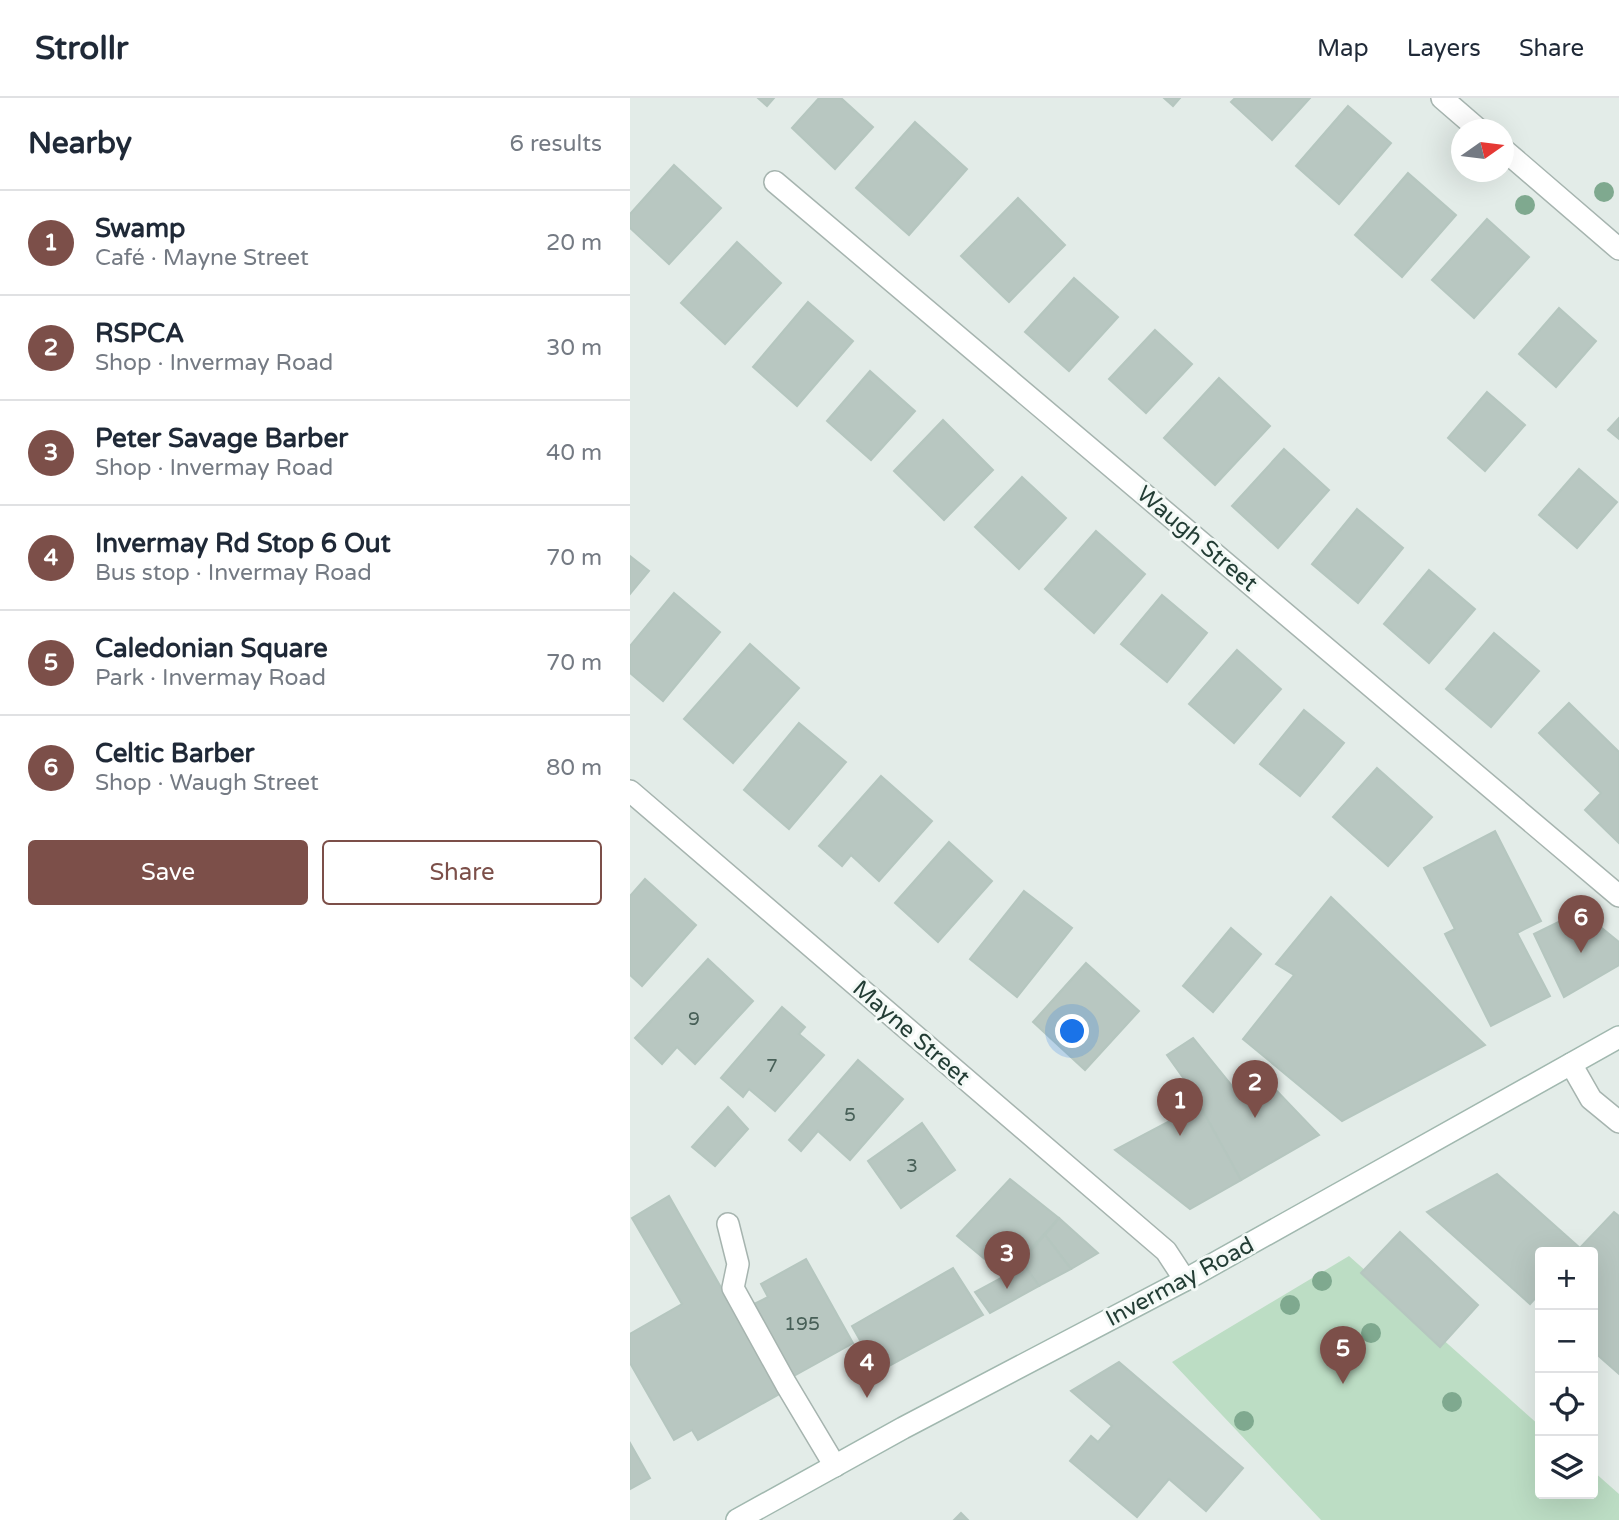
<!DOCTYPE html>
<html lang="en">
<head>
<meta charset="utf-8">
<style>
  body { margin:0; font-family:"Varela Round",sans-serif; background:#f2f2f3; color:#1f2937 }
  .controls { position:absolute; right:21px; bottom:21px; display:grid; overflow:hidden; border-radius:7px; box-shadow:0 7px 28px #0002 }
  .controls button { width:63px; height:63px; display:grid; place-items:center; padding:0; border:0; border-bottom:2px solid #e0e1e3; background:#fff; color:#1f2937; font:35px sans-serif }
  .compass { position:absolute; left:821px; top:21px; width:63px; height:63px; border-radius:50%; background:#fff; box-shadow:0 7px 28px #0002; rotate:76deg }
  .you { position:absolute; left:443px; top:934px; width:24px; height:24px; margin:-18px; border:5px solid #fff; border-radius:50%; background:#1a73e8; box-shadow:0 0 0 10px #1a73e833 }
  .badge { display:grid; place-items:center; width:46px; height:46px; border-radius:50%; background:#7c4f49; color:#fff; font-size:23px; font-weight:700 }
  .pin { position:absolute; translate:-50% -58px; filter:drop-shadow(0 2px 4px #0008) }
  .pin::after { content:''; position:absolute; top:37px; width:24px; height:21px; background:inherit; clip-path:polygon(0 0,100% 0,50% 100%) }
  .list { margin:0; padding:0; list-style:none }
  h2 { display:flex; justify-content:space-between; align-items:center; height:91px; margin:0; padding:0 28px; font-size:30px }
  h2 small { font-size:23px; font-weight:400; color:#747a83 }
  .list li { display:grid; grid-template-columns:46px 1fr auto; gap:21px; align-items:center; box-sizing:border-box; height:105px; padding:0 28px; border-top:2px solid #e0e1e3 }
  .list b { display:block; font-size:26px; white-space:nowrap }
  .list p { margin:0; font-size:23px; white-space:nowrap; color:#747a83 }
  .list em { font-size:23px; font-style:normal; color:#747a83 }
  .actions { display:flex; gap:14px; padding:21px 28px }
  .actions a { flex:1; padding:16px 0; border:2px solid #7c4f49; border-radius:7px; text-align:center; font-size:24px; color:#7c4f49 }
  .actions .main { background:#7c4f49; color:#fff }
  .icon { flex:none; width:38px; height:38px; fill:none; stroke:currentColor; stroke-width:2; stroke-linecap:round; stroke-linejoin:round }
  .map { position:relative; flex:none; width:989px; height:1422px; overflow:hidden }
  header { display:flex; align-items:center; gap:42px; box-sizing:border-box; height:98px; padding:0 35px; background:#fff; border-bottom:2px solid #e0e1e3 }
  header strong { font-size:33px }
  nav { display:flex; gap:38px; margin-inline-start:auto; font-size:24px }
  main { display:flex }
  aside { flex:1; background:#fff }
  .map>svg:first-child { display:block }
  .green { fill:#bcddc4 }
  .building { fill:#b8c7c1; stroke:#b5c6bf; stroke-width:2 }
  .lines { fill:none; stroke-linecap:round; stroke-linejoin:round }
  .lane-casing { stroke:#a6b4af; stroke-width:24 }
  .street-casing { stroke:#a6b4af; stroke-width:24 }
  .secondary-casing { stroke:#a1b8af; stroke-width:24 }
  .lane { stroke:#fff; stroke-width:21 }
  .street { stroke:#fff; stroke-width:21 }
  .secondary { stroke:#fff; stroke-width:21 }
  .tree { fill:#7fa98f }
  .labels { text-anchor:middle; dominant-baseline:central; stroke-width:6; stroke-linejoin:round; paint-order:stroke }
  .number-label { font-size:19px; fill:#486058 }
  .street-label { font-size:23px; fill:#233d35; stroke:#f3f9f6 }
</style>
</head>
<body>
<header>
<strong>Strollr</strong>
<nav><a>Map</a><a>Layers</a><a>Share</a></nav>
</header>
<main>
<aside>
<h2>Nearby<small>6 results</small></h2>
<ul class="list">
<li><span class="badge">1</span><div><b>Swamp</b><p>Café · Mayne Street</p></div><em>20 m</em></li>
<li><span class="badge">2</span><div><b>RSPCA</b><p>Shop · Invermay Road</p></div><em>30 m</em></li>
<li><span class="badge">3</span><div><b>Peter Savage Barber</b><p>Shop · Invermay Road</p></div><em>40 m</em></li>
<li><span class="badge">4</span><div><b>Invermay Rd Stop 6 Out</b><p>Bus stop · Invermay Road</p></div><em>70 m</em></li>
<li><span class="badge">5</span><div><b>Caledonian Square</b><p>Park · Invermay Road</p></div><em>70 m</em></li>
<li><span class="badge">6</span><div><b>Celtic Barber</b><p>Shop · Waugh Street</p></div><em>80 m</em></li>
</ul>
<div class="actions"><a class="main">Save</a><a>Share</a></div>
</aside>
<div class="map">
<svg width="989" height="1422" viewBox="0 0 989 1422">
  <rect width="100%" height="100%" fill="#e3ece8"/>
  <path class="green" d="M719,1158L910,1328V1396H963V1373L989,1396V1422H691L542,1264Z"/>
  <g class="building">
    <path d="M128,0H144L137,8Z"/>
    <path d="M189,0H211L243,29L205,71L162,30Z"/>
    <path d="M534,0H550L543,8Z"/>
    <path d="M605,0H680L642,42L601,4Z"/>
    <path d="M718,8L761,45L709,106L666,68Z"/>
    <path d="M285,24L337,71L279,137L226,90Z"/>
    <path d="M44,67L91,110L39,166L0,130V116Z"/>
    <path d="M778,75L826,117L772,179L725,137Z"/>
    <path d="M388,100L435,147L379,204L331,158Z"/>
    <path d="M857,121L899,159L844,220L802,182Z"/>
    <path d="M107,144L151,185L95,246L51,205Z"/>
    <path d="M444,180L488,219L439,273L395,234Z"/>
    <path d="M178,204L223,243L167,308L123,269Z"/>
    <path d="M929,210L966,243L926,289L889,256Z"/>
    <path d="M525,232L562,266L516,315L479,281Z"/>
    <path d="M240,273L285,313L241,362L197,323Z"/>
    <path d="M589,280L640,328L585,387L534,340Z"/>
    <path d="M857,294L895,327L855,373L818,340Z"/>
    <path d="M989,320V341L978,332Z"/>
    <path d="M313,322L363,372L314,422L264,373Z"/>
    <path d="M654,351L699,392L648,450L602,408Z"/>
    <path d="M949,371L987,404L947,450L909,417Z"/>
    <path d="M392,379L436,420L389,471L345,429Z"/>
    <path d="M727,411L773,450L728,505L682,466Z"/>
    <path d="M466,433L515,476L464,535L415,491Z"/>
    <path d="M0,458L19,473L0,496Z"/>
    <path d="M799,472L845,511L799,565L754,526Z"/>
    <path d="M44,495L90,534L33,603L0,575V548Z"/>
    <path d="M532,497L577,535L537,584L491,546Z"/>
    <path d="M864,535L909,573L861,629L816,591Z"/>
    <path d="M120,546L169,590L103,665L54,621Z"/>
    <path d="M607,552L651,591L604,645L559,606Z"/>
    <path d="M939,605L989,654V745L955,712L971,695L909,635Z"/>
    <path d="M674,612L714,645L670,698L630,666Z"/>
    <path d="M169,625L216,664L159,731L114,692Z"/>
    <path d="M747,670L802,719L758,768L703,719Z"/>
    <path d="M251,678L302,723L249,783L221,757L212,768L189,748Z"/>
    <path d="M865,733L911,823L887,835L920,898L861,928L815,836L825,831L794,770Z"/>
    <path d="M319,744L362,783L308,844L265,805Z"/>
    <path d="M15,781L66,827L12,888L0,877V798Z"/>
    <path d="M394,793L442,830L387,899L340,861Z"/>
    <path d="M701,799L855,947L712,1023L613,941L664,877L646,866Z"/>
    <path d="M951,813L989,844V867L934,899L904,836Z"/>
    <path d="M601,830L631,856L583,914L553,888Z"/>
    <path d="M78,861L123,903L65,966L47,949L32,966L5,940Z"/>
    <path d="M456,865L509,913L455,972L403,924Z"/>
    <path d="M152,909L175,929L169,936L194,957L145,1013L119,991L113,999L91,980Z"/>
    <path d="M563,940L615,1004L644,990L689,1037L611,1082L559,988L537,957Z"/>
    <path d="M228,962L273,1001L220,1062L188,1033L171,1053L159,1042Z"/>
    <path d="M559,988L611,1082L560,1111L485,1052L540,1023L534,1003Z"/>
    <path d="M98,1009L118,1031L85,1068L62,1049Z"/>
    <path d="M292,1025L325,1072L271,1110L238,1063Z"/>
    <path d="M867,1076L950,1150L946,1154H910V1195L900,1206L797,1114Z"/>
    <path d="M380,1081L429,1120L375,1178L327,1138Z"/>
    <path d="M39,1098L151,1295L68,1342L62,1332L44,1342L0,1265V1236L52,1206L2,1120Z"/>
    <path d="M984,1114L989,1118V1276L963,1253V1154H946Z"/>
    <path d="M429,1120L468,1155L441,1171L415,1137Z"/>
    <path d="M770,1134L848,1207L810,1249L731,1175Z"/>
    <path d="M415,1137L441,1171L409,1188L391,1163Z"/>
    <path d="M176,1161L223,1245L162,1279L122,1207L138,1199L131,1186Z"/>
    <path d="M391,1163L409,1188L360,1215L345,1194L375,1178Z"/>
    <path d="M323,1170L353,1217L248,1274L222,1228Z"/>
    <path d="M489,1264L613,1370L576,1413L539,1381L507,1419L440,1363L461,1338L468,1344L482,1328L441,1293Z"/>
    <path d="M0,1345L20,1380L0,1391Z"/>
    <path d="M331,1415L338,1422H324Z"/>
  </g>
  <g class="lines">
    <g class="lane-casing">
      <path id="lane" d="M98,1126L108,1166L103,1190L156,1286L205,1368"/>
    </g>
    <g class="street-casing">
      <g id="street">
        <path d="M812,0L849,32"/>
        <path d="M874,52L989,151"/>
        <path d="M145,84L989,798"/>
        <path d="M0,693L536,1153L555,1182"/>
        <path d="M941,966L961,1001L989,1024"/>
      </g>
    </g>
    <g class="secondary-casing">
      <path id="secondary" d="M107,1422L273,1330L555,1182L989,939"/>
    </g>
    <use href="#lane" class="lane"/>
    <use href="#street" class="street"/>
    <use href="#secondary" class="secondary"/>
  </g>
  <g class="tree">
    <circle cx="974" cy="94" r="10"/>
    <circle cx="895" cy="107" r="10"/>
    <circle cx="692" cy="1183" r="10"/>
    <circle cx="660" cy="1207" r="10"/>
    <circle cx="741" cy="1235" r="10"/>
    <circle cx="822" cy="1304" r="10"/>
    <circle cx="614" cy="1323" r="10"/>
  </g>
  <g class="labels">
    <g class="number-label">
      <text x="64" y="921">9</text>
      <text x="142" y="968">7</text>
      <text x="220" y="1017">5</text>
      <text x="282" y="1068">3</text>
      <text x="172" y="1226">195</text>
    </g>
    <g class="street-label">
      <text transform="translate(567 441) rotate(40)">Waugh Street</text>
      <text transform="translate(281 935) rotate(41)">Mayne Street</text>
      <text transform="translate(550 1184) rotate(-28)">Invermay Road</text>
    </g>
  </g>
</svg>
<div class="controls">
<button>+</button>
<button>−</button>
<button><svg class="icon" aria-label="locate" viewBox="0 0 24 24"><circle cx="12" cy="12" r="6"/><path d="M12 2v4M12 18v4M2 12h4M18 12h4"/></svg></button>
<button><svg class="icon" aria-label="layers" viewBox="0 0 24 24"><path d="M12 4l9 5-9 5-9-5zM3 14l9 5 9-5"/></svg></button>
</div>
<svg class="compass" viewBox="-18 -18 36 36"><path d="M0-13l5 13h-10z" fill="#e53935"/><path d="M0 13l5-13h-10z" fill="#747a83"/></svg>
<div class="you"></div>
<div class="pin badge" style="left:550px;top:1038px">1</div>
<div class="pin badge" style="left:625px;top:1020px">2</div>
<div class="pin badge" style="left:377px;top:1191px">3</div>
<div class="pin badge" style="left:237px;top:1300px">4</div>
<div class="pin badge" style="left:713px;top:1286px">5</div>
<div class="pin badge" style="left:951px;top:855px">6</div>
</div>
</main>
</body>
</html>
